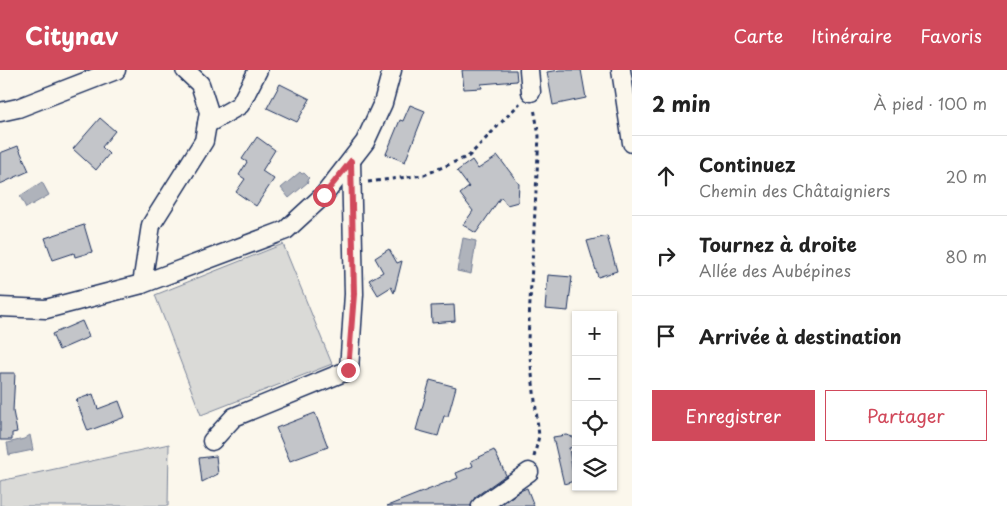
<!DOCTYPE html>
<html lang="fr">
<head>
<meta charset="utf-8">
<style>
  body { margin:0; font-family:"Playpen Sans",sans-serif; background:#f6f6f6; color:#222 }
  .controls { position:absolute; right:15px; bottom:15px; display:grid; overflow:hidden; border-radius:0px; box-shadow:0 1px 4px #0004 }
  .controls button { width:45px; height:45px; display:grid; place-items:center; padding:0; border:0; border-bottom:1px solid #e0e0e0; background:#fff; color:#222; font:25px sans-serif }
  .stop { position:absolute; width:15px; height:15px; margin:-11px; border:4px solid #d1495b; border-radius:50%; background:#fff }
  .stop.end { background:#d1495b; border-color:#fff; box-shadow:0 1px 5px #0008 }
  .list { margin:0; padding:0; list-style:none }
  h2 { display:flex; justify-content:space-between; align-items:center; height:65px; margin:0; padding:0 20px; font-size:21px }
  h2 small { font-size:16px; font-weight:400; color:#767676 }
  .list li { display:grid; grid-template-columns:32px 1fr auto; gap:15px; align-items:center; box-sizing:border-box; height:80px; padding:0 20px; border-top:1px solid #e0e0e0 }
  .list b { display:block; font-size:19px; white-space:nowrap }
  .list p { margin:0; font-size:16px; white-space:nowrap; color:#767676 }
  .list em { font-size:16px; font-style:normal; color:#767676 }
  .actions { display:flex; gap:10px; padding:15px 20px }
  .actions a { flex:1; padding:11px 0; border:1px solid #d1495b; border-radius:0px; text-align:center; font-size:18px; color:#d1495b }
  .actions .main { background:#d1495b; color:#fff }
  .icon { flex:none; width:28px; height:28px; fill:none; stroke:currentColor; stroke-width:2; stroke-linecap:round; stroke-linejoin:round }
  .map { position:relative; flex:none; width:632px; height:436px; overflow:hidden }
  header { display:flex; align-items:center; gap:30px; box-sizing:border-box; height:70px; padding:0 25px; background:#d1495b; color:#fff }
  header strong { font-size:24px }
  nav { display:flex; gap:28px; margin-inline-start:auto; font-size:18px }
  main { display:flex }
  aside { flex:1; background:#fff }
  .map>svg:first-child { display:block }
  .green { fill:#dadad7; stroke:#7a849a }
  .water { fill:#afb3bb; stroke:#747e96 }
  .building { fill:#c3c5c9; stroke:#1b2f5e }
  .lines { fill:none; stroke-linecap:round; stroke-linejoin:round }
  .street-casing { stroke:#1b2f5e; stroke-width:21 }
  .path { stroke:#1b2f5e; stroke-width:3; stroke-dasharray:4 4; stroke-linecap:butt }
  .street { stroke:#fbf7ec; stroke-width:18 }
  .route { stroke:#d1495b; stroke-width:6 }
</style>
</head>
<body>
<header>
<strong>Citynav</strong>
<nav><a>Carte</a><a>Itinéraire</a><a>Favoris</a></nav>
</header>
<main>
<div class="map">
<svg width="632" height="436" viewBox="0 0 632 436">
  <rect width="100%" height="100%" fill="#fbf7ec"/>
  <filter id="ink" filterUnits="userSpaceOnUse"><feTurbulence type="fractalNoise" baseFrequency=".02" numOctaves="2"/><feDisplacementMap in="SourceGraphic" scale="10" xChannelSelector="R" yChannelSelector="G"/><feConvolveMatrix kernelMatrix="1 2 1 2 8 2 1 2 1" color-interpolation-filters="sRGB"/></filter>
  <g filter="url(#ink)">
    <g class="green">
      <path d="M283,174L332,294L201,345L155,225Z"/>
      <path d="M169,374L168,436H0V411Z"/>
    </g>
    <g class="water">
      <path d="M300,102L302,104L304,103L309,108L307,110L308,112L289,128L281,118Z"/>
      <path d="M42,112L49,125L26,138L20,126Z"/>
      <path d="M463,168L476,171L471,204L457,201Z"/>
      <path d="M30,365L33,380L9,385L7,373L24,369Z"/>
    </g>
    <g class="building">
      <path d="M462,0H516L517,11L481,14L482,18L464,19Z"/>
      <path d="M560,0H581L586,28L553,35L547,2Z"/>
      <path d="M280,14L310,29L297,52L267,38Z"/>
      <path d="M410,35L425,41L405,92L386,84L400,50L403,51Z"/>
      <path d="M100,48L115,61L102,77L109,84L96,100L73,79Z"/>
      <path d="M257,67L275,80L262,101L274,109L256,136L236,122L245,109L239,105L247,92L242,89Z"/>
      <path d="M18,76L29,101L0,114V83Z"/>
      <path d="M498,86L519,114L518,132L507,135L501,127L476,163L463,155L473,141L460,124L469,117L457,101L472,90L478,99Z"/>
      <path d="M84,155L92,182L75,187L74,183L53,190L45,168Z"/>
      <path d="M607,166L617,201L598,207L587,171Z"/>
      <path d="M389,179L397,193L402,191L394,223L391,217L378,225L369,210L383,202L375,188Z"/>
      <path d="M548,205L572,207L568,241L545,239Z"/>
      <path d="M454,235L455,251L432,253L431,236Z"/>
      <path d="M82,251L89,267L59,280L52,264Z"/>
      <path d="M0,303H15L13,341L17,362L12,363V370H0Z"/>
      <path d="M430,310L456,317L448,346H444L438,366L416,360Z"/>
      <path d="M93,324L98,339L119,331L125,347L88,361L76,330Z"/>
      <path d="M315,343L328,377L290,391L276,358Z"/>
      <path d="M566,365L576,368V377L569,378L574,411L564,414L553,367Z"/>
      <path d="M494,380L506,405L475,427L471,436H387L458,408L456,403L473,396L471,391Z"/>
      <path d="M216,386L218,404L202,412L199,388Z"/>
      <path d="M527,418L534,436H499L520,421Z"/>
    </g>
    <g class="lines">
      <g class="street-casing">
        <g id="street">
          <path d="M529,0L531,22"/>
          <path d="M621,0L632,73"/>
          <path d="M0,42L18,38L116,0"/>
          <path d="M207,54L240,35L258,0"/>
          <path d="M142,214L151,155L204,71L209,42L200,14L185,0"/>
          <path d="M0,237L46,239L142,214L286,160L324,125L365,72L383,33L392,0"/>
          <path d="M212,371L234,347L349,300L354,224L351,91"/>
          <path d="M481,436L529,402"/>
        </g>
      </g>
      <g class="path">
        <path d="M368,112L424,105L469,86L520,33"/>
        <path d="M534,387L539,366L528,269L539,66L534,38"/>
      </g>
      <use href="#street" class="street"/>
    </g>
  </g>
  <g class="lines" filter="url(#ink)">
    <path class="route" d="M324,125L351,91L354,224L348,300"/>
  </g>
</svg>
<div class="controls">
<button>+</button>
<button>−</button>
<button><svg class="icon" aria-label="locate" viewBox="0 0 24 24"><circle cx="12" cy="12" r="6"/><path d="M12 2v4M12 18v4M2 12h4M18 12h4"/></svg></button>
<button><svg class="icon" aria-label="layers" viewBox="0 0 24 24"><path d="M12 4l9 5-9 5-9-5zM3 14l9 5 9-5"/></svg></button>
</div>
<div class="stop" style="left:324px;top:125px"></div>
<div class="stop end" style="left:348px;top:300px"></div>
</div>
<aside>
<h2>2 min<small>À pied · 100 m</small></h2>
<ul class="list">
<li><svg class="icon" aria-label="ahead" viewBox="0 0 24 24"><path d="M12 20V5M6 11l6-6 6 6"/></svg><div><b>Continuez</b><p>Chemin des Châtaigniers</p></div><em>20 m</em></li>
<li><svg class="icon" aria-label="right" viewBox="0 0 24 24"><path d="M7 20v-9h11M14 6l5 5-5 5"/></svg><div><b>Tournez à droite</b><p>Allée des Aubépines</p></div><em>80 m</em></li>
<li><svg class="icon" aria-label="arrive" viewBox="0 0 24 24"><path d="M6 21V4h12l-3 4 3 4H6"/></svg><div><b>Arrivée à destination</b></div></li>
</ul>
<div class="actions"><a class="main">Enregistrer</a><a>Partager</a></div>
</aside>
</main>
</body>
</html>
